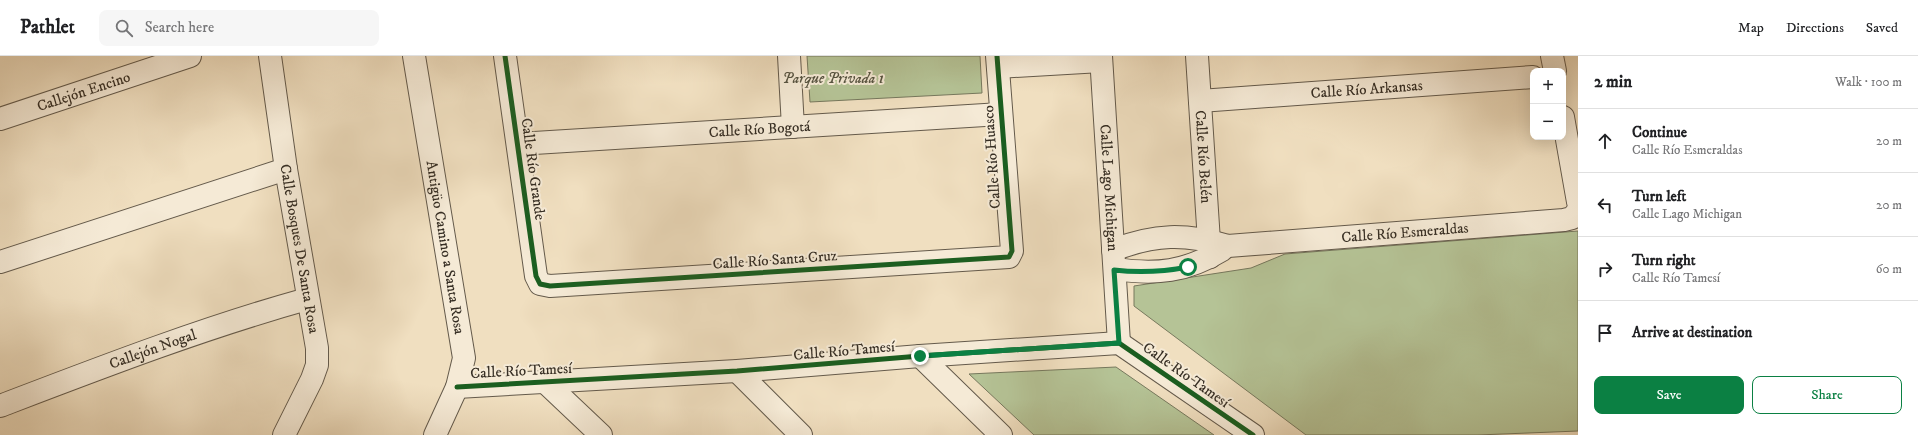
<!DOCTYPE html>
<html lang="en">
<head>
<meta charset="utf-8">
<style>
  body { margin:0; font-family:"IM FELL DW Pica",serif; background:#f6f6f6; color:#202124 }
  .controls { position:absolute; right:12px; top:12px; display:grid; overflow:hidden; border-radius:8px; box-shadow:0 4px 16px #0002 }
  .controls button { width:36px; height:36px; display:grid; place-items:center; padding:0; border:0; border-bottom:1px solid #e0e0e0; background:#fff; color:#202124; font:20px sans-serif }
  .stop { position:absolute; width:12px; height:12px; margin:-9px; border:3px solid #0b8043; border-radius:50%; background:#fff }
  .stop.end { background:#0b8043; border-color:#fff; box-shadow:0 1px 4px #0008 }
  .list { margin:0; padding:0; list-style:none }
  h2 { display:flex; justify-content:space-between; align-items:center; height:52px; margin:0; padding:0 16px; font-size:17px }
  h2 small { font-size:13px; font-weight:400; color:#757577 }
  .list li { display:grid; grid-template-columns:26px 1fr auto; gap:12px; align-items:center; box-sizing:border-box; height:64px; padding:0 16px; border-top:1px solid #e0e0e0 }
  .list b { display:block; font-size:15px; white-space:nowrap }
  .list p { margin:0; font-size:13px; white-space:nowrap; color:#757577 }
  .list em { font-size:13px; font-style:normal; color:#757577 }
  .actions { display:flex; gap:8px; padding:12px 16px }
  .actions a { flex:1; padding:9px 0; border:1px solid #0b8043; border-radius:8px; text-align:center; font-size:14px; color:#0b8043 }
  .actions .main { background:#0b8043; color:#fff }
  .icon { flex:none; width:22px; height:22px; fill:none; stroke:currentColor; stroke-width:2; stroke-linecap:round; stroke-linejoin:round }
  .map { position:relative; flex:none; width:1578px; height:379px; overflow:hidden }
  header { display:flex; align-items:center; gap:24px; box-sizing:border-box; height:56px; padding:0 20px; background:#fff; border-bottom:1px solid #e0e0e0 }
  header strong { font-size:19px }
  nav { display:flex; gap:22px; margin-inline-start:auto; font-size:14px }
  .search { width:280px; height:36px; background:#f6f6f6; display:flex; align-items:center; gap:10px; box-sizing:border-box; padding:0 14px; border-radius:8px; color:#757577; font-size:15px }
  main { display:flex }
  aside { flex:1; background:#fff }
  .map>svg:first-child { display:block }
  .green { fill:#b5c396; stroke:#76785d }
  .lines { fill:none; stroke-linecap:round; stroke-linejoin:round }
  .minor-casing { stroke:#645a4b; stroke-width:24 }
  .tertiary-casing { stroke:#645a4b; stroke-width:24 }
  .minor { stroke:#f5ead6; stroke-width:22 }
  .tertiary { stroke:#f5ead6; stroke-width:22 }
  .cycleway-casing { stroke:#f5ead6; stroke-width:8 }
  .cycleway { stroke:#1b5e20; stroke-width:5 }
  .route { stroke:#0b8043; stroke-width:5 }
  .labels { text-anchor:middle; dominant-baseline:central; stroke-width:4; stroke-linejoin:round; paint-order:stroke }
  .park-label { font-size:15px; font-style:italic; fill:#565340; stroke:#f5ead6 }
  .street-label { font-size:15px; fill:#362e24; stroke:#f5ead6 }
</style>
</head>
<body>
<header>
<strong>Pathlet</strong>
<div class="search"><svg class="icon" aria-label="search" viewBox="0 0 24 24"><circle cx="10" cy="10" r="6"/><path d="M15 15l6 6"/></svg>Search here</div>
<nav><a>Map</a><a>Directions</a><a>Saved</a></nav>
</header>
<main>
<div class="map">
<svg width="1578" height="379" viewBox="0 0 1578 379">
  <rect width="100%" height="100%" fill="#f0dfc0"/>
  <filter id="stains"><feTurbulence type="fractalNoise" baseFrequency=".005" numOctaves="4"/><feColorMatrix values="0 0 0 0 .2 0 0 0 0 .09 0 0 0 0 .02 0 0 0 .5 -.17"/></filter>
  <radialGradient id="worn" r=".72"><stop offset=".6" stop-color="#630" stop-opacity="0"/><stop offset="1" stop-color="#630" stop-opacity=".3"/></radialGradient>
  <g class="green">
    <path d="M807,0H980L982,37L810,46Z"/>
    <path d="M1578,175V375L1478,379H1306L1134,250V230L1251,212L1285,198Z"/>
    <path d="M1116,311L1214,379H1034L969,318Z"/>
  </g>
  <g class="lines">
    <g class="minor-casing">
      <g id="minor">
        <path id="s1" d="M270,0L286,113L317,292V309L312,323L284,379"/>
        <path d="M505,0L536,220L540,228L550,230L1009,201L1012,195L997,0"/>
        <path d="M789,0L793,71"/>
        <path id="s2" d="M1101,0L1119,287"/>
        <path id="s3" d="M1197,0L1210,201"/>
        <path d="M1552,0L1555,15"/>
        <path d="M998,11L1101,5"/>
        <path id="s4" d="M1200,45L1533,21"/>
        <path d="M1563,61L1578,146"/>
        <path id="s5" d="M0,63L190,0"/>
        <path id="s6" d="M518,88L1001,58"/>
        <path id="s7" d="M1113,194C1155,178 1185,177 1228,190L1564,164L1572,162L1578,155"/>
        <path d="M0,206L286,113"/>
        <path d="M1115,213C1156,219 1186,216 1222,194"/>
        <path d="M920,300L1001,379"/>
        <path d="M737,315L801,379"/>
        <path d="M545,326L601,379"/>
        <path d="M457,331L737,315L920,300L1119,287L1253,379"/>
        <path id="s8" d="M0,350C102,311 203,272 307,243"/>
      </g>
    </g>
    <g class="tertiary-casing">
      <g id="tertiary">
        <path id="s9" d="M414,0L464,302L457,331L435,379"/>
      </g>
    </g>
    <use href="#minor" class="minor"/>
    <use href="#tertiary" class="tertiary"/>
    <g class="cycleway-casing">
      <g id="cycleway">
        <path d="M505,0L536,220L540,228L550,230L1009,201L1012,195L997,0"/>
        <path d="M457,331L737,315L920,300L1119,287L1253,379"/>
      </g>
    </g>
    <use href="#cycleway" class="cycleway"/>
  </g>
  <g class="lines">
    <path class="route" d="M920,300L1119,287L1114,214C1140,217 1162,216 1188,211"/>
  </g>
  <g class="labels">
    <g class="park-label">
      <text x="833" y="22">Parque Privada 1</text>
    </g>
    <g class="street-label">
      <text stroke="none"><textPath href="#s4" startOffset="167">Calle Río Arkansas</textPath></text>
      <text stroke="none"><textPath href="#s5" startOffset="88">Callejón Encino</textPath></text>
      <text stroke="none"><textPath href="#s6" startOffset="242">Calle Río Bogotá</textPath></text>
      <text transform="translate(992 101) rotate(-94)">Calle Río Huasco</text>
      <text stroke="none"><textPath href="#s3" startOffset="101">Calle Río Belén</textPath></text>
      <text transform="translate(533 113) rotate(82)">Calle Río Grande</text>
      <text stroke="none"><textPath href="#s2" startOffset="132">Calle Lago Michigan</textPath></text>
      <text stroke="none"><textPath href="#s7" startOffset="295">Calle Río Esmeraldas</textPath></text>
      <text stroke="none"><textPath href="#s9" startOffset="194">Antigüo Camino a Santa Rosa</textPath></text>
      <text stroke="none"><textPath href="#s1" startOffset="195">Calle Bosques De Santa Rosa</textPath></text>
      <text transform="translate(775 204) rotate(-4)">Calle Río Santa Cruz</text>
      <text stroke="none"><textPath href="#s8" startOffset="163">Callejón Nogal</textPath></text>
      <text transform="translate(844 295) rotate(-5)">Calle Río Tamesí</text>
      <text transform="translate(521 315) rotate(-3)">Calle Río Tamesí</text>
      <text transform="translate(1186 319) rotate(35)">Calle Río Tamesí</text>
    </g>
  </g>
  <rect width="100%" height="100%" filter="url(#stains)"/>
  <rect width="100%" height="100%" fill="url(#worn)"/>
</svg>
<div class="controls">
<button>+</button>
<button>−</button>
</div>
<div class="stop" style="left:1188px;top:211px"></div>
<div class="stop end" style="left:920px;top:300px"></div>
</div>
<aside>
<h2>2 min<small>Walk · 100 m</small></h2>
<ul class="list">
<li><svg class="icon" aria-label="ahead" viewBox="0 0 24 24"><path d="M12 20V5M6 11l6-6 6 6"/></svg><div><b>Continue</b><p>Calle Río Esmeraldas</p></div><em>20 m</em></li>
<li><svg class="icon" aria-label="left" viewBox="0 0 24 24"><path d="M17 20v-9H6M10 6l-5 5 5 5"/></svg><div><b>Turn left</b><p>Calle Lago Michigan</p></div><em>20 m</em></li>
<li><svg class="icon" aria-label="right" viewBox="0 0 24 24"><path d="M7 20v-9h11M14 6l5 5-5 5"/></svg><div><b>Turn right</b><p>Calle Río Tamesí</p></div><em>60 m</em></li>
<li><svg class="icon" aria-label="arrive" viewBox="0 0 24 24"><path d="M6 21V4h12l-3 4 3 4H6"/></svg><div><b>Arrive at destination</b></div></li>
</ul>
<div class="actions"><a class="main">Save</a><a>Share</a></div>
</aside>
</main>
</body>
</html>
